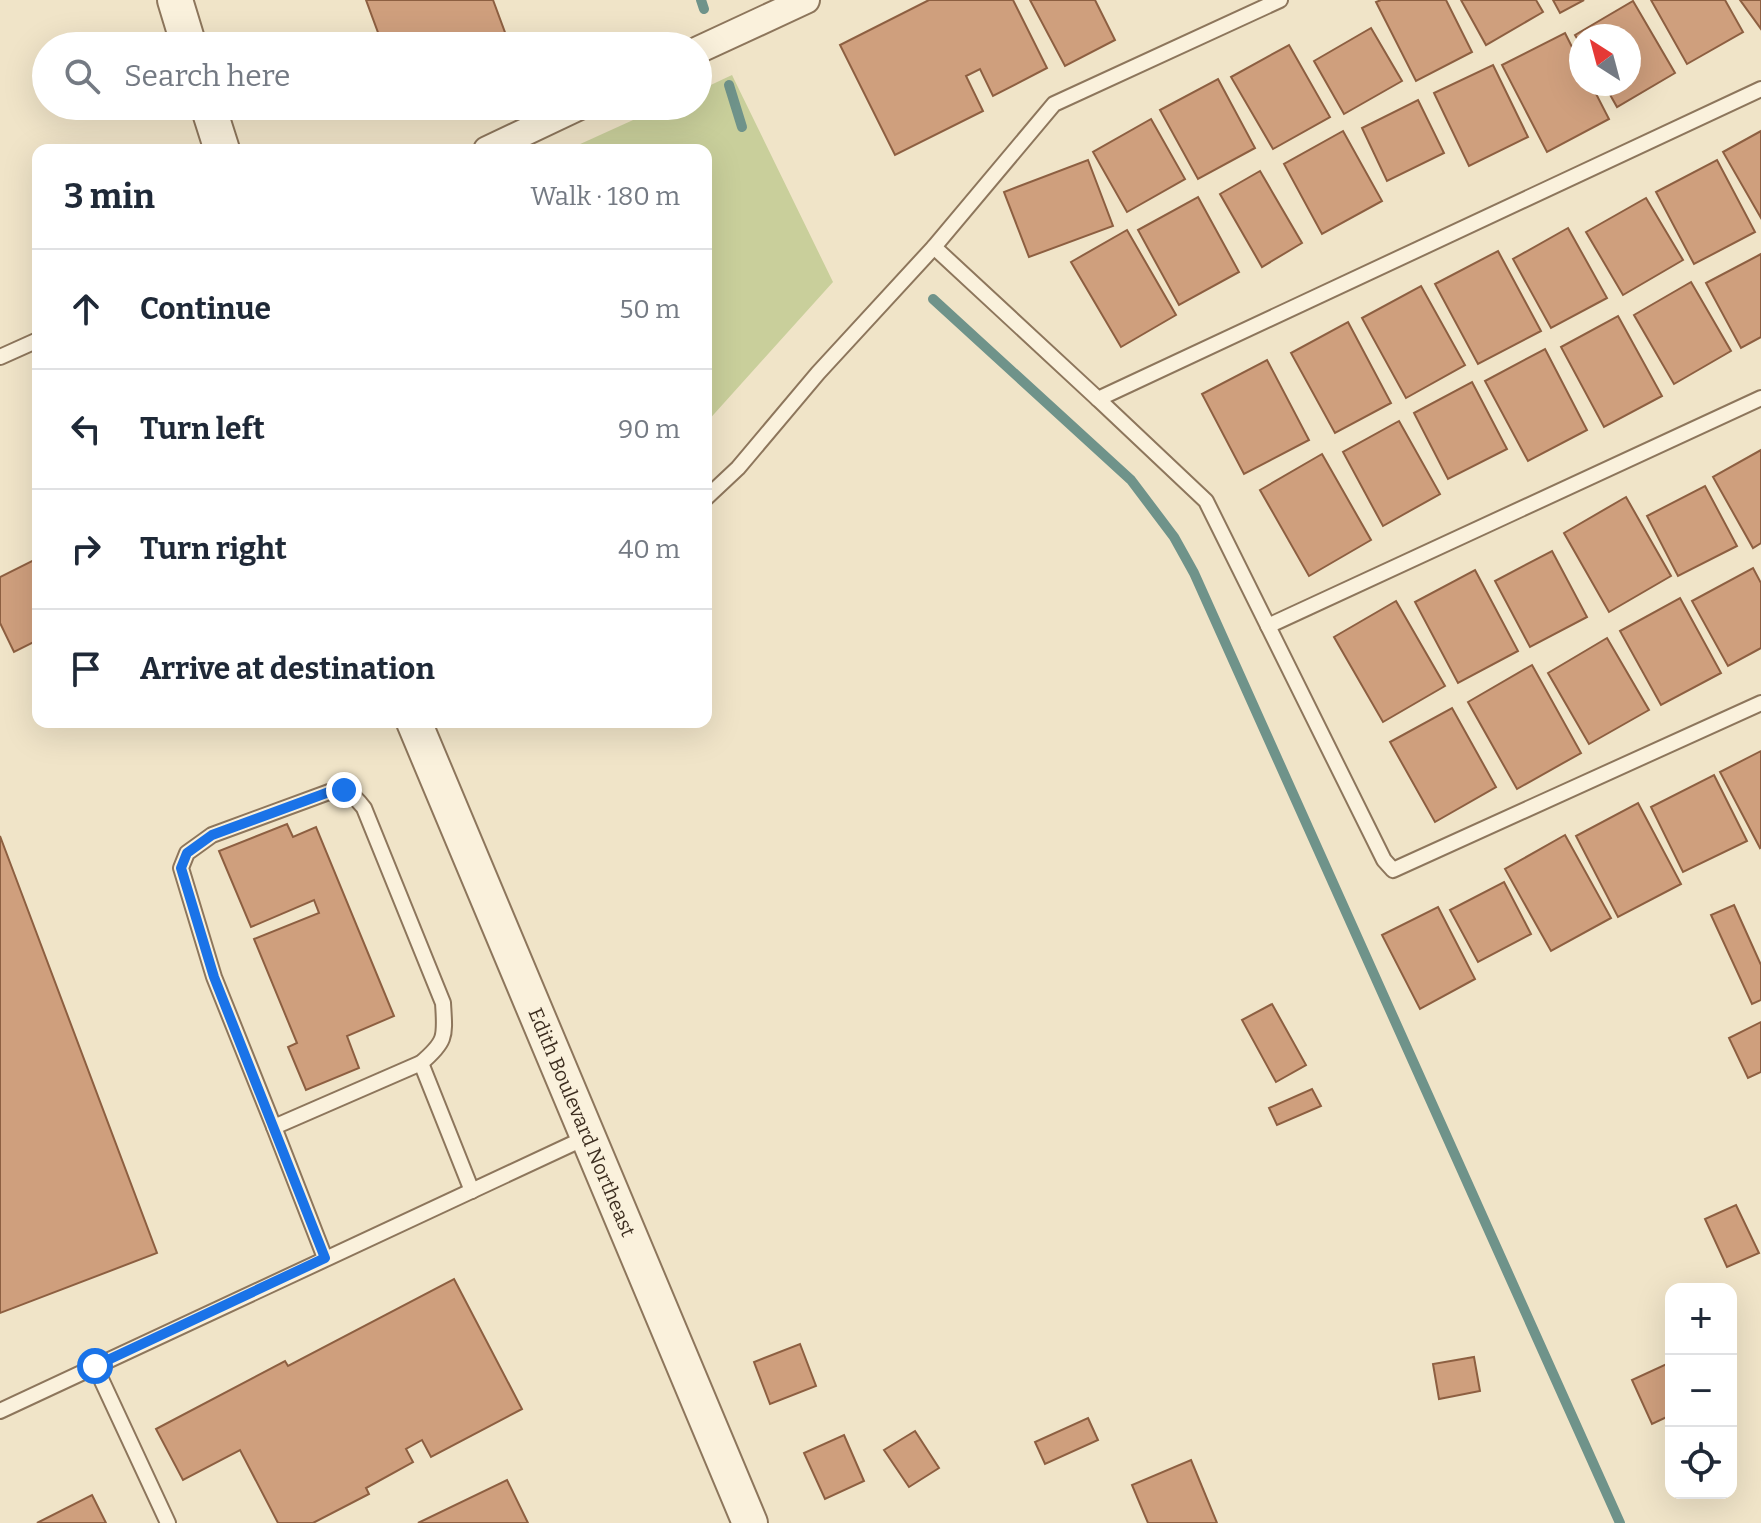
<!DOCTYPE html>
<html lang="en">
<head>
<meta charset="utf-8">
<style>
  body { margin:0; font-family:Bitter,serif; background:#f6f6f7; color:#1f2937 }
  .controls { position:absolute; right:24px; bottom:24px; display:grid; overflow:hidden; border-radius:16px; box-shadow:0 8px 32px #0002 }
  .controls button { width:72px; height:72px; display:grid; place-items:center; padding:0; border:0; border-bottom:2px solid #e0e1e3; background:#fff; color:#1f2937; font:40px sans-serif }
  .compass { position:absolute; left:1569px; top:24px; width:72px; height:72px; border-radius:50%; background:#fff; box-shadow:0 8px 32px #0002; rotate:324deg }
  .stop { position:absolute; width:24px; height:24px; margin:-18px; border:6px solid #1a73e8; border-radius:50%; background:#fff }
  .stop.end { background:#1a73e8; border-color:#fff; box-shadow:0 2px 8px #0008 }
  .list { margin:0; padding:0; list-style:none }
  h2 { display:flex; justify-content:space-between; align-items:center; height:104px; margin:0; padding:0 32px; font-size:34px }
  h2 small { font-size:26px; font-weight:400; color:#747a83 }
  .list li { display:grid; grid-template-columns:52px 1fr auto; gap:24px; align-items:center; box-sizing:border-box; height:120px; padding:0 32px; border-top:2px solid #e0e1e3 }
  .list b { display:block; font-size:30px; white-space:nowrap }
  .list em { font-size:26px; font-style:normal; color:#747a83 }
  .icon { flex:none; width:44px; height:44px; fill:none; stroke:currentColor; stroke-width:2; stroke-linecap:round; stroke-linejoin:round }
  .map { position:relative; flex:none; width:1761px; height:1523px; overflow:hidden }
  .search { position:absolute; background:#fff; box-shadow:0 8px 32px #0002; left:32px; top:32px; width:680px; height:88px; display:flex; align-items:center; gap:20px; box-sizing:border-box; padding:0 28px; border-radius:44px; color:#747a83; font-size:30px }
  .panel { position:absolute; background:#fff; box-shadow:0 8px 32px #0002; left:32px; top:144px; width:680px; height:584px; border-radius:16px }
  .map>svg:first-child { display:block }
  .green { fill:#c9cf9b }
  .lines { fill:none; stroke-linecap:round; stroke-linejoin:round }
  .stream { stroke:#6f938a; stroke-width:10 }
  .building { fill:#cf9f7d; stroke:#8d5f41; stroke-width:2 }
  .service-casing { stroke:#8d765c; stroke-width:18 }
  .minor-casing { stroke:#8d765c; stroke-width:30 }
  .tertiary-casing { stroke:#8d765c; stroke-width:38 }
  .service { stroke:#faf1dc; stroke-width:14 }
  .minor { stroke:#faf1dc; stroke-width:26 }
  .tertiary { stroke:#faf1dc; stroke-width:34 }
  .route { stroke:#1a73e8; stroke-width:10 }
  .labels { text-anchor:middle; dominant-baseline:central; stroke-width:6; stroke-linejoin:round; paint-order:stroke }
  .street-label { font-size:20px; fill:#3d2e20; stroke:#f7eed8 }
</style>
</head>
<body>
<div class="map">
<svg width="1761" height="1523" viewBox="0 0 1761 1523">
  <rect width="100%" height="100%" fill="#f0e4c8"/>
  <path class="green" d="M732,75L833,282L706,423V150H567L664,106H698V91Z"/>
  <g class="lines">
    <g class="stream">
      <path d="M701,0L704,9"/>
      <path d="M729,85L742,127"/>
      <path d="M933,299L1131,480L1174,537L1194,573L1620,1523"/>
    </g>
  </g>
  <g class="building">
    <path d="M366,0H493L510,46H383Z"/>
    <path d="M929,0H1013L1047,68L993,96L980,69L966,76L983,111L895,155L840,45Z"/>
    <path d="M1030,0H1095L1115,40L1065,66Z"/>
    <path d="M1381,0H1446L1472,52L1416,81L1376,2Z"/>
    <path d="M1461,0H1536L1543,12L1486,45Z"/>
    <path d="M1553,0H1584L1560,13Z"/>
    <path d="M1651,0H1725L1743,32L1687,64Z"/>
    <path d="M1740,0H1761V29Z"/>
    <path d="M1633,1L1675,73L1617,107L1604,84H1629V36H1581V45L1575,35Z"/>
    <path d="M1371,28L1402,81L1344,114L1314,61Z"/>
    <path d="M1565,33L1581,65V84H1591L1609,119L1547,152L1502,65Z"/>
    <path d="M1289,45L1330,117L1273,149L1231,77Z"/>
    <path d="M1493,65L1528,137L1469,166L1434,93Z"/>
    <path d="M1218,79L1255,148L1198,179L1160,110Z"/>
    <path d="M1418,100L1444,153L1387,181L1362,128Z"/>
    <path d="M1151,119L1185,179L1127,212L1093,152Z"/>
    <path d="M1343,131L1382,201L1322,234L1284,164Z"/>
    <path d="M1761,131V218L1723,152Z"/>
    <path d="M1088,160L1113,226L1029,257L1004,192Z"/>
    <path d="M1717,160L1755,232L1694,264L1656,192Z"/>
    <path d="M1260,171L1302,243L1262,267L1220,194Z"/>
    <path d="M1198,197L1239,272L1179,305L1138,230Z"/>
    <path d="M1646,198L1683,260L1623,295L1586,232Z"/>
    <path d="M1568,228L1607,298L1551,328L1513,259Z"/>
    <path d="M1127,230L1176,315L1121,347L1071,262Z"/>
    <path d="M1498,251L1541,331L1478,364L1435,284Z"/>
    <path d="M1761,254V337L1741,348L1706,283Z"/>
    <path d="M1691,282L1731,351L1674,384L1634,315Z"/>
    <path d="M1421,286L1465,365L1406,398L1362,318Z"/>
    <path d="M1618,316L1662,396L1604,427L1561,347Z"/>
    <path d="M1348,322L1391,403L1335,433L1291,353Z"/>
    <path d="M1545,349L1587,430L1528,461L1485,381Z"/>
    <path d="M1267,360L1309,440L1244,474L1202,394Z"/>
    <path d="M1472,382L1507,449L1448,479L1414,413Z"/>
    <path d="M1399,421L1440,494L1383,526L1343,452Z"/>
    <path d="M1761,450V543L1753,548L1713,477Z"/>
    <path d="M1322,454L1371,540L1309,576L1260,490Z"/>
    <path d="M1705,486L1737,546L1678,576L1647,516Z"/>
    <path d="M1626,497L1671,576L1609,612L1564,533Z"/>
    <path d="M1552,551L1587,617L1530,647L1495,581Z"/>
    <path d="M38,558V640L14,652L0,623V577Z"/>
    <path d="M1753,568L1761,583V648L1728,666L1692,601Z"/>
    <path d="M1475,570L1518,651L1458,683L1415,602Z"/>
    <path d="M1680,598L1721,673L1661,705L1620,631Z"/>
    <path d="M1396,601L1445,686L1383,722L1334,637Z"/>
    <path d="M1607,638L1649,710L1589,744L1548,673Z"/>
    <path d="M1532,665L1581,753L1517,789L1468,702Z"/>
    <path d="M1452,708L1496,787L1435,822L1390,742Z"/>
    <path d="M1761,751V847L1760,848L1720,772Z"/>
    <path d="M1714,775L1747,841L1683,872L1651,807Z"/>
    <path d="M1638,803L1681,884L1618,917L1576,836Z"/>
    <path d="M287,824L293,837L316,827L394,1016L347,1036L359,1068L306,1090L288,1047L297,1043L254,939L319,913L314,900L251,927L219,851Z"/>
    <path d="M1565,835L1611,918L1551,951L1505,869Z"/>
    <path d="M0,836L157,1253L0,1313Z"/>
    <path d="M1504,882L1531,934L1478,962L1450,910Z"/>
    <path d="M1734,905L1761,965V1000L1752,1004L1711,915Z"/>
    <path d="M1438,907L1475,979L1420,1009L1382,935Z"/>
    <path d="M1272,1004L1306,1065L1276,1082L1242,1020Z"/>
    <path d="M1761,1022V1072L1748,1078L1729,1038Z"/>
    <path d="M1312,1089L1321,1106L1277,1125L1269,1108Z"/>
    <path d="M1736,1205L1759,1253L1727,1267L1705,1219Z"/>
    <path d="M454,1279L522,1409L431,1457L422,1440L406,1449L413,1462L366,1488L369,1494L313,1523H278L240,1450L183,1480L156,1429L285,1361L288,1366Z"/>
    <path d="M800,1344L816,1386L770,1404L754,1362Z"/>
    <path d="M1474,1357L1480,1391L1439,1399L1433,1364Z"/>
    <path d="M1671,1362V1415L1652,1424L1632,1380Z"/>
    <path d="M1088,1418L1098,1440L1045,1464L1035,1442Z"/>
    <path d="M915,1431L939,1468L909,1487L884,1450Z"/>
    <path d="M844,1435L864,1481L825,1499L804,1453Z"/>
    <path d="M1191,1460L1217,1523H1148L1132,1485Z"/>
    <path d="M507,1480L528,1523H418Z"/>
    <path d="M92,1495L106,1523H37Z"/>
  </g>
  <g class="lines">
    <g class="service-casing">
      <g id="service">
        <path d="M934,247L1098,399L1761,89"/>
        <path d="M0,357L38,340"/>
        <path d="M1098,399L1206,501L1384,860L1393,870L1761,703"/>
        <path d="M706,498L738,468L818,373L934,247L1054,104L1280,0"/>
        <path d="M1268,626L1761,398"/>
        <path d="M274,1127L214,977L181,868L187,853L212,835L329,792C349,790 352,793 364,808L443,1003C445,1036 447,1041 421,1063"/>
        <path d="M325,1258L274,1127L421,1063L472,1191"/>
        <path d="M95,1366L168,1523"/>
        <path d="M0,1411L587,1137"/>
      </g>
    </g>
    <g class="minor-casing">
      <g id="minor">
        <path d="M698,50L806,0"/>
        <path d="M487,150L580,106"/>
      </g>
    </g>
    <g class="tertiary-casing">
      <g id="tertiary">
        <path d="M175,0L189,46"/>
        <path d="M208,106L222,150"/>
        <path id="s1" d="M414,722L750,1523"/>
      </g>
    </g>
    <use href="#service" class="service"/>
    <use href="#minor" class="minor"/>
    <use href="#tertiary" class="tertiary"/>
  </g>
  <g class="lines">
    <path class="route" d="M95,1366L325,1258L214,977L181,868L187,853L212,835L329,792L344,790"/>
  </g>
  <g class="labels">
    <g class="street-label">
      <text stroke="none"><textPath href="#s1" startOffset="434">Edith Boulevard Northeast</textPath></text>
    </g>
  </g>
</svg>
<div class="controls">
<button>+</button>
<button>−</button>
<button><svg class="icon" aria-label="locate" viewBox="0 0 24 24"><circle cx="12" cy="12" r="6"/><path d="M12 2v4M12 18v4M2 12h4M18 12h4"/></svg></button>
</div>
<svg class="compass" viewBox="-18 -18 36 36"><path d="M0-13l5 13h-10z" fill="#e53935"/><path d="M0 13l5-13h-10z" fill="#747a83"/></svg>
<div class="stop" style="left:95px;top:1366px"></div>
<div class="stop end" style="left:344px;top:790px"></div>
<div class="search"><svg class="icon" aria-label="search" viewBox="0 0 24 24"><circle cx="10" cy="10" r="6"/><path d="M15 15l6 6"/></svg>Search here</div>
<section class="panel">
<h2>3 min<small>Walk · 180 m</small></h2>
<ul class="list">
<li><svg class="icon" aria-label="ahead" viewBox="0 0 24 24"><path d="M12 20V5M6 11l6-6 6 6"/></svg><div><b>Continue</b></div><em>50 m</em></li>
<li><svg class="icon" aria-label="left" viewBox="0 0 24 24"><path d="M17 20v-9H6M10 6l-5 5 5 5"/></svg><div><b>Turn left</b></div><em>90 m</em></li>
<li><svg class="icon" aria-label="right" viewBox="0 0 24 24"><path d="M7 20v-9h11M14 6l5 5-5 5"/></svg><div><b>Turn right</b></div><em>40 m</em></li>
<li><svg class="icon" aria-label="arrive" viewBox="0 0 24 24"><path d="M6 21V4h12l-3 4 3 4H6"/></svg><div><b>Arrive at destination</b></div></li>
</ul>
</section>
</div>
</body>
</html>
